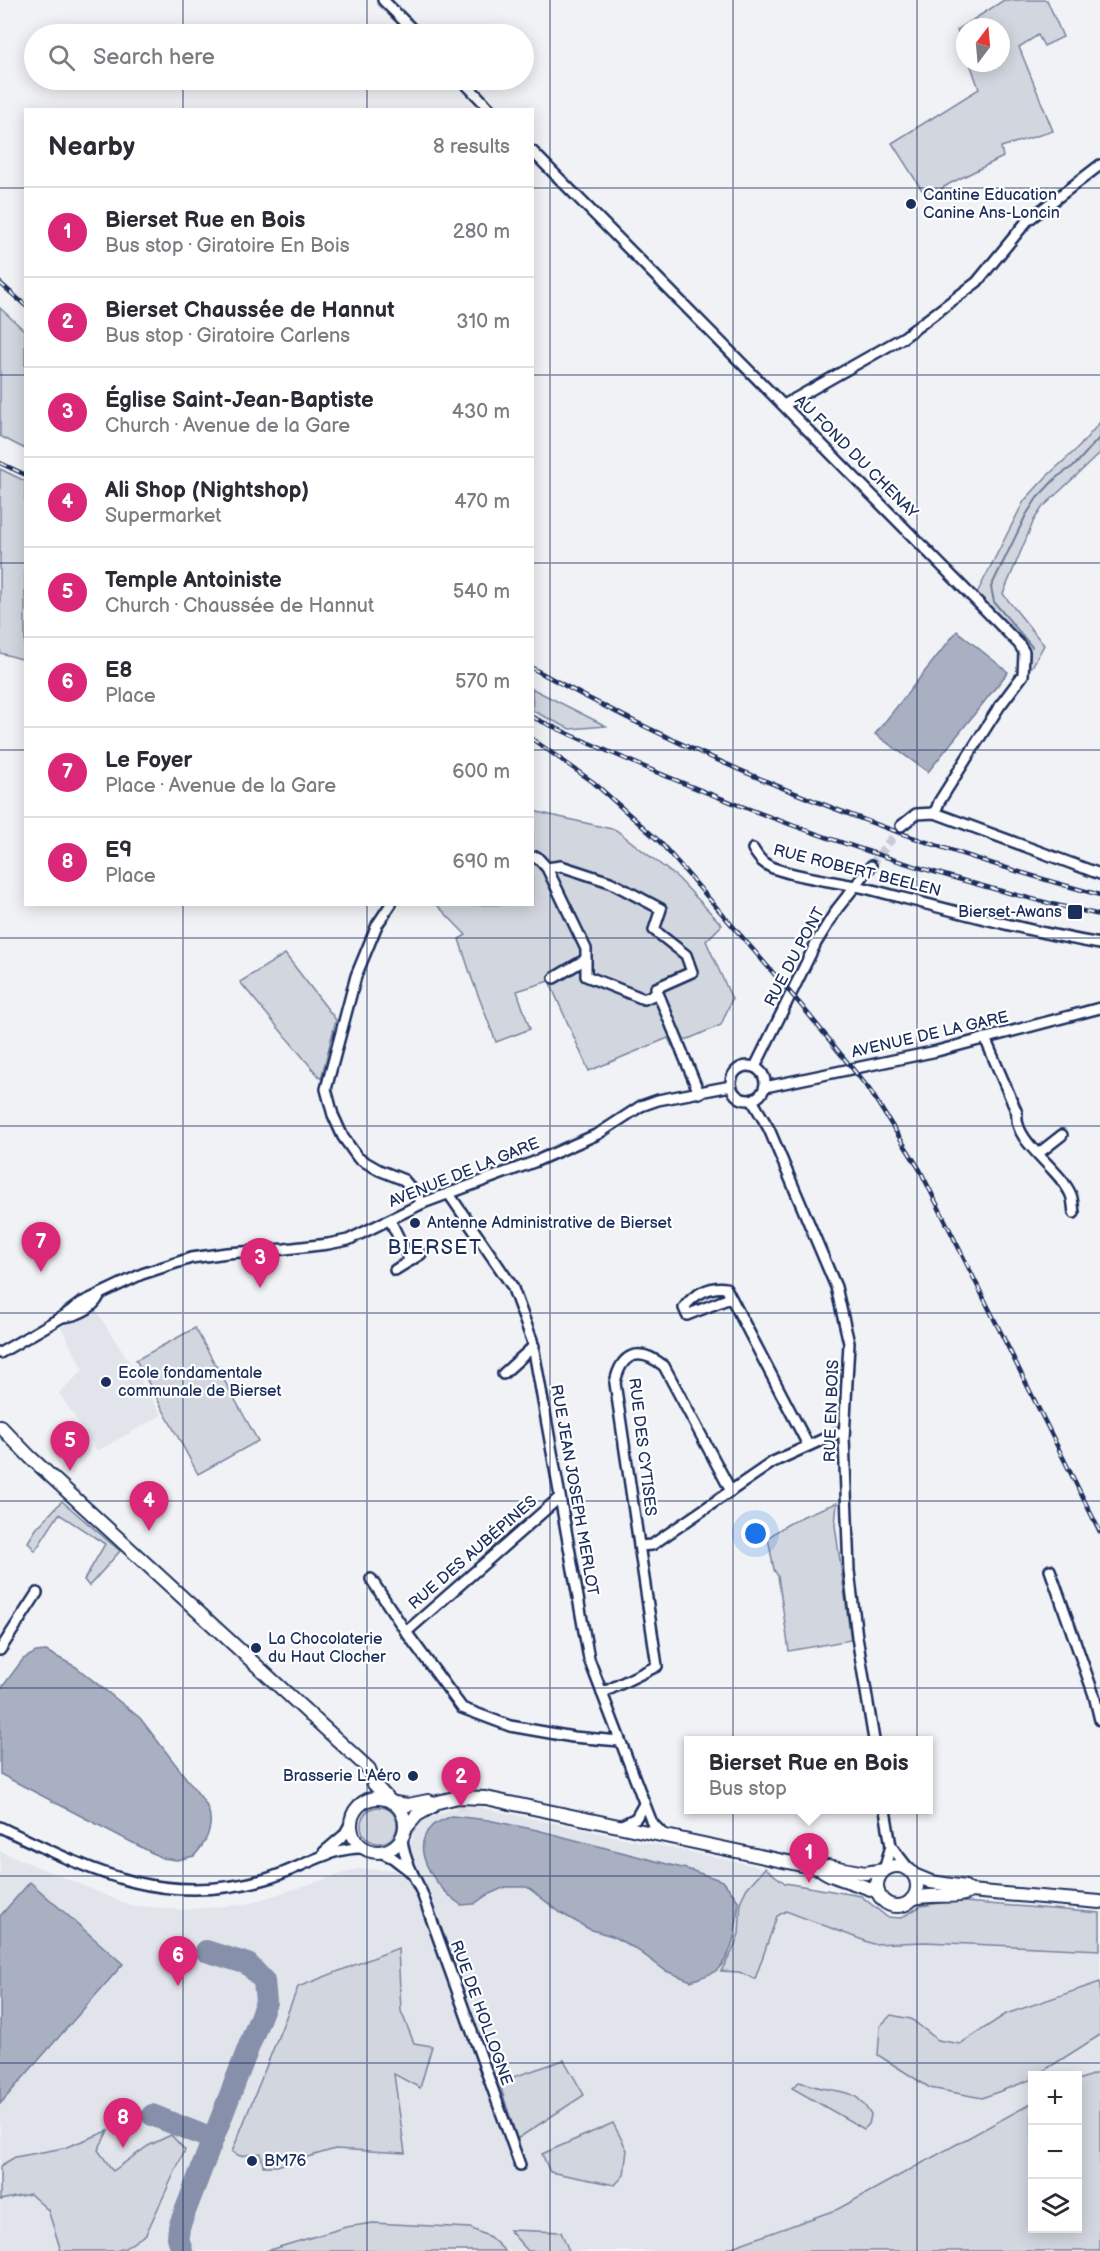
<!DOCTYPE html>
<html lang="en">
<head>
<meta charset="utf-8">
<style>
  body { margin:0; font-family:"Balsamiq Sans",sans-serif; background:#f2f2f3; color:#2b2b33 }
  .controls { position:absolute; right:18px; bottom:18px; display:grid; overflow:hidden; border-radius:0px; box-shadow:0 3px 15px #0003 }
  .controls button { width:54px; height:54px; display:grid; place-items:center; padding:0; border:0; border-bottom:2px solid #e1e1e2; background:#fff; color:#2b2b33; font:30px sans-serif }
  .compass { position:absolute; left:956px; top:18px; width:54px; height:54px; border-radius:50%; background:#fff; box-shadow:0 3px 15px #0003; rotate:16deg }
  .you { position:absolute; left:756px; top:1534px; width:21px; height:21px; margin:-15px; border:4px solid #fff; border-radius:50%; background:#1a73e8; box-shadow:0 0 0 9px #1a73e833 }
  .badge { display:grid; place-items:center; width:39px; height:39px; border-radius:50%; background:#db2777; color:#fff; font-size:20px; font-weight:700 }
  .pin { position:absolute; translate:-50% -50px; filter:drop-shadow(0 2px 3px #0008) }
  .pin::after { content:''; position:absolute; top:32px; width:21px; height:18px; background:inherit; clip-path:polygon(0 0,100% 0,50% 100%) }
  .popup { position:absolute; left:684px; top:1736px; width:249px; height:78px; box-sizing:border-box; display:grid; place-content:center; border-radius:0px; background:#fff; filter:drop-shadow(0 2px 4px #0005); font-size:20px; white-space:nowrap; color:#7c7c81 }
  .popup b { font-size:22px; color:#2b2b33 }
  .popup::after { content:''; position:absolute; left:50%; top:100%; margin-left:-12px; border:12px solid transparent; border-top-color:#fff }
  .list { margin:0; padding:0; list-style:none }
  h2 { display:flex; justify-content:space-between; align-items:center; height:78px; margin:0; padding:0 24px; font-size:26px }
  h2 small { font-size:20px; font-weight:400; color:#7c7c81 }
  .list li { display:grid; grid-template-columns:39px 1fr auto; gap:18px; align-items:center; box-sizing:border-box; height:90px; padding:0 24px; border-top:2px solid #e1e1e2 }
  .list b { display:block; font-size:22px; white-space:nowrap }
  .list p { margin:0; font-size:20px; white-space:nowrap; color:#7c7c81 }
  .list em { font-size:20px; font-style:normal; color:#7c7c81 }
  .icon { flex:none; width:33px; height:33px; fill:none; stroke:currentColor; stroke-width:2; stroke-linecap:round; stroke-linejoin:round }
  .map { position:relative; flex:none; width:1100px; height:2251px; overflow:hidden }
  .search { position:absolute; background:#fff; box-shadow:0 3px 15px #0003; left:24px; top:24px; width:510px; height:66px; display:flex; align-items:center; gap:15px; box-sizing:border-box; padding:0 21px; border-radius:33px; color:#7c7c81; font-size:22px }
  .panel { position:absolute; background:#fff; box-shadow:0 3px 15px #0003; left:24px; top:108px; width:510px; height:798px; border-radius:0px }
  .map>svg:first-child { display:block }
  .built { fill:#e1e4ea; fill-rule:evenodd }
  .green { fill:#d2d6df; stroke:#76829e; stroke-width:1.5 }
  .water { fill:#a8b0c2; stroke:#707c9a; stroke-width:1.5 }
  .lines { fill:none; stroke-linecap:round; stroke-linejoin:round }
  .stream { stroke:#707c9a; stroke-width:2 }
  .taxiway { stroke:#8690aa; stroke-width:22 }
  .minor-tunnel { stroke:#c6cbd7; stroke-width:9; stroke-dasharray:9 4.5; stroke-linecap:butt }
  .minor-casing { stroke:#1b2f5e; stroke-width:14 }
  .major-casing { stroke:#1b2f5e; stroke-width:16 }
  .minor { stroke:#fff; stroke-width:9 }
  .major { stroke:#fff; stroke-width:12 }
  .rail-casing { stroke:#1b2f5e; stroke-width:4.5 }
  .rail { stroke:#fff; stroke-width:2; stroke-dasharray:7; stroke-linecap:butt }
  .grid { fill:none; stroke:#1b2f5e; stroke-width:1.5; stroke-opacity:0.55 }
  .poi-dot { fill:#1b2f5e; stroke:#fff; stroke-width:2 }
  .labels { text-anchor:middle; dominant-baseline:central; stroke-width:4.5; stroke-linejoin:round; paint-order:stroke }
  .poi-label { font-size:16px; fill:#1b2f5e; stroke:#fff; text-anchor:start }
  .street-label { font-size:16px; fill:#1b2f5e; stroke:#fff }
  .quarter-label { font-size:20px; letter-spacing:1.5px; fill:#1b2f5e; stroke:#fff }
</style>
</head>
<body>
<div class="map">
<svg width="1100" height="2251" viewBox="0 0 1100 2251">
  <rect width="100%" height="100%" fill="#f1f2f5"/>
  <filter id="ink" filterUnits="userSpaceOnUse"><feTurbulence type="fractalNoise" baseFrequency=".0167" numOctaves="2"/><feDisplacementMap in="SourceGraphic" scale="12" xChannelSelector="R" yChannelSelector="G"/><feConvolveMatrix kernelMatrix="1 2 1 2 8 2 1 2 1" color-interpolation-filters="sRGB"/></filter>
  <g filter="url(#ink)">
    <g class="built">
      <path d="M96,1310L162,1415L97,1451L59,1393L83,1370L61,1327Z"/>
      <path d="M473,1806L765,1868L785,1883L861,1896L887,1917L901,1918L921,1906L1100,1913V2251H0V1851L129,1905L183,1910L247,1904L357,1869L396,1870L413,1858L410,1845L415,1829L423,1821L445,1811ZM1032,2076H1078V2228H1032Z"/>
    </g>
    <g class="green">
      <path d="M1004,0H1047L1063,37L1044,46L1038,35L1019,47L1053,131L1001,147L1003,157L949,184L927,198L892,143L979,89L970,63H1001V27H965V51L957,30Z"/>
      <path d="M0,308L25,331V449L0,436Z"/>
      <path d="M1100,422V453L1042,508L1034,520L1003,594L1044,645L1032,667L1029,668L1030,650L976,595L1024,501L1047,476L1079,447Z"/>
      <path d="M0,469L25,481V660L0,653Z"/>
      <path d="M532,689H533L606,726L570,729L533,711Z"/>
      <path d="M533,811L616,830L678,878L722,925L706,941L732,999L721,1025L672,1046L668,1038L589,1071L549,981L517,991L530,1029L496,1042L472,979L459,939L466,935L437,905L532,904Z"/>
      <path d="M285,954L336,1020L321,1079L240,982Z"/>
      <path d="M195,1328L258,1441L198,1474L136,1360Z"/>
      <path d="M62,1501L120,1551L89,1586L84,1580L105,1544L59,1514L35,1551L28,1542L36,1529Z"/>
      <path d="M837,1503L835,1525L851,1640L789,1651L778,1576L774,1570L768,1538C789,1521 811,1512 837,1503Z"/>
      <circle cx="379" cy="1825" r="18"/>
      <path d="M765,1868L785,1883L861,1896L887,1917L901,1918L921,1906L952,1901L1100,1913V1950L925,1942L873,1944L786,1911L777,1916L755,1979L739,1972L721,1971L732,1952L739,1934L741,1900L747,1888Z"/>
      <path d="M398,1948L401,2011L414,2043L432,2046L420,2088L394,2074L405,2153L335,2149L277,2166H263L261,2153L240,2156L232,2152L298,1987Z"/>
      <path d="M1100,1982V2035L1037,2075L1032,2076L1030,2080L982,2098L930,2088L878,2055L880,2026L891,2015L911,2019L938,2040L960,2044L1006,2014Z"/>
      <path d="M564,2060L584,2095L517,2139L499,2082Z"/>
      <path d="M1100,2072V2251H721L838,2209L1032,2103V2228H1078V2080Z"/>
      <path d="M799,2082C808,2084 818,2088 828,2089C851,2093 858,2093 871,2115L869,2124L864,2129L792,2088Z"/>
      <path d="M613,2123L627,2150L624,2175L615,2185L550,2172L542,2154Z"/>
      <path d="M108,2131L98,2150L113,2171L148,2146L171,2135L185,2150L146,2234L125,2248L116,2251H61L48,2210L30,2194L0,2200V2166L15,2157L64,2148Z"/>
      <path d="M373,2223L470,2228L490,2237L505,2251H266L346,2227Z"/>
      <path d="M509,2230L561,2232L569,2251H528Z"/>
    </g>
    <g class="water">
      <path d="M957,631L1008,672L928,772L875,734Z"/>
      <path d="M46,1651L76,1667L140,1718L203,1800C217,1819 209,1840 194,1856L177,1860L162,1858L0,1774V1690L23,1659L36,1652Z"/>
      <path d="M452,1816L488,1820L537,1830L690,1870L723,1881L739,1902C736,1924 735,1954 717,1970C711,1975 698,1978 691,1981L666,1971L636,1949L612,1936L589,1929L561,1913L527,1887H505L487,1895L474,1904L461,1905C440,1891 407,1852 431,1827C435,1822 446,1819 452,1816Z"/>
      <path d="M30,1882L123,1964L0,2104V1916Z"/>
    </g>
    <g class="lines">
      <path class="stream" d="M1032,647L994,602L991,587L1026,515L1037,498L1057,477L1075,465L1100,437"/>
      <g class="taxiway">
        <path d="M152,2115L212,2139"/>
        <path d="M182,2251L178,2237L179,2227L266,2002L264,1981L248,1964L206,1951"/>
      </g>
      <path class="minor-tunnel" d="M871,866L901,826"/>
      <g class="minor-casing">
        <g id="minor">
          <path d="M383,0L417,34"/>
          <path d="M462,80L491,110"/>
          <path d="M532,151L1019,644L1024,652L1023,675L999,707L939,802L935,813"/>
          <path d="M784,405L904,337L977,282L1027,221L1100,165"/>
          <path d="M901,826L916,814L935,813L1100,874"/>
          <path d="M753,849C759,859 764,865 776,869C805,879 836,881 865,888C943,908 1021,930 1100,944"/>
          <path d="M532,858L537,857L547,868L586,949V976L644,999L658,993L656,988L692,972L686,955L654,930L661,909L610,882L561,866L547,868"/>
          <path d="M391,904L377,925L356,976L326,1089L333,1115L343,1137L358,1158L379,1170L404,1180L423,1203"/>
          <path d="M554,978L586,959"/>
          <path d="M658,993L699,1093"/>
          <path d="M985,1038L1017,1113C1013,1142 1059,1167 1071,1195C1073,1200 1073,1207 1074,1213"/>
          <circle cx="748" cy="1083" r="17"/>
          <path d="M755,1067L816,943L837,909L871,866"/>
          <path d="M765,1087L937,1051L1100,1008"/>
          <path d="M752,1100L769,1129L836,1287L849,1343L844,1438L849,1571L857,1637L874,1740"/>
          <path d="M1039,1153L1062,1135"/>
          <path d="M449,1194L512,1286L532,1340L589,1659L652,1823L665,1836"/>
          <path d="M390,1220L410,1261"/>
          <path d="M395,1270L421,1254"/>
          <path d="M730,1298L687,1315L684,1308C692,1295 711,1285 726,1288L808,1445"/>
          <path d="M62,1317C76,1316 93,1309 99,1296"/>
          <path d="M0,1353L62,1317L81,1303L142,1274L191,1258L227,1253L285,1249L328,1244L348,1240L423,1203L534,1162L598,1134L641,1106L658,1100L731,1086"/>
          <path d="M503,1374L534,1346"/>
          <path d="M639,1546L652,1545L662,1538L773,1462L837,1433H844"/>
          <path d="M1050,1570L1094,1695L1100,1720"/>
          <path d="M371,1579L406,1632L462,1708L510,1726L573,1737L620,1741"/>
          <path d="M406,1632L560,1497"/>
          <path d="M0,1650L37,1593"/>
          <path d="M602,1693L657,1666L615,1383C621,1353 639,1346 664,1366L731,1491"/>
          <path d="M620,1826L636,1818L644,1804"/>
          <path d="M0,1827C92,1871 161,1908 266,1879C299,1870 330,1846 365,1848"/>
          <path d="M402,1837C403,1858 413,1874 422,1893L520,2165"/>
          <path d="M891,1846L908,1868"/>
          <path d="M380,1852L393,1858L411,1872"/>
          <path d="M323,1856L324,1852L344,1835L352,1821"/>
          <path d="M884,1870L891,1846L885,1810"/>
        </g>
      </g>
      <g class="major-casing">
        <g id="major">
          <path d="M0,1426L30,1457L369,1769L374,1784L390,1801"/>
          <circle cx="378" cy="1825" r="27"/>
          <path d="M394,1803L408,1805L428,1801L434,1803L458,1797L486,1798L821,1869C828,1877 864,1885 878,1892"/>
          <path d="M405,1829L417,1815L433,1806L434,1803"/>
          <circle cx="897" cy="1886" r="20"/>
          <path d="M821,1869L828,1866L865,1873L884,1870"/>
          <path d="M914,1875L931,1882L965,1887L970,1891L1100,1902"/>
          <path d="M912,1899C928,1892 960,1900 970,1891"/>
        </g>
      </g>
      <use href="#minor" class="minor"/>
      <use href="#major" class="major"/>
      <g class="rail-casing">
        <g id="rail">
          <path d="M0,283L26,306"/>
          <path d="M0,463L26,475"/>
          <path d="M532,668C711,767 903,842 1100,895"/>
          <path d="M532,717C714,802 904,872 1100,915"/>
          <path d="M532,739L593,782L660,842L801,1005L869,1089L920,1170L1100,1532"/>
        </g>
      </g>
      <use href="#rail" class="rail"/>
    </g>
  </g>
  <path class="grid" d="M183,0V34M367,0V34M550,0V2251M733,0V2251M917,0V2251M183,80V110M367,80V110M0,188H26M532,188H1100M0,375H26M532,375H1100M0,563H26M532,563H1100M0,750H26M532,750H1100M183,904V2251M367,904V2251M0,938H1100M0,1126H1100M0,1313H1100M0,1501H1100M0,1688H1100M0,1876H1100M0,2063H1100"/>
  <g class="poi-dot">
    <circle cx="911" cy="204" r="6"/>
    <rect x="1067" y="904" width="16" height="16" rx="3"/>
    <circle cx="415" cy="1223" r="6"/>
    <circle cx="106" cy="1382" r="6"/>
    <circle cx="256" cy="1648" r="6"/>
    <circle cx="413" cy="1776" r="6"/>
    <circle cx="252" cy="2161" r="6"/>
  </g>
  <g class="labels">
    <g class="poi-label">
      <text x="923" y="195">Cantine Education<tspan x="923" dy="18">Canine Ans-Loncin</tspan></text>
      <text x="1062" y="912" text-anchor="end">Bierset-Awans</text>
      <text x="427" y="1223">Antenne Administrative de Bierset</text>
      <text x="118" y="1373">Ecole fondamentale<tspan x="118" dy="18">communale de Bierset</tspan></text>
      <text x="268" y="1639">La Chocolaterie<tspan x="268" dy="18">du Haut Clocher</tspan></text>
      <text x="401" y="1776" text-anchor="end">Brasserie L'Aéro</text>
      <text x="264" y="2161">BM76</text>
    </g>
    <g class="street-label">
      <text transform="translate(856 457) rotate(45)">AU FOND DU CHENAY</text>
      <text transform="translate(857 871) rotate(14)">RUE ROBERT BEELEN</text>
      <text transform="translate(795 957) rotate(-62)">RUE DU PONT</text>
      <text transform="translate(930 1035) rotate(-13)">AVENUE DE LA GARE</text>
      <text transform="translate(464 1173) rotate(-22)">AVENUE DE LA GARE</text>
      <text transform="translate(832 1411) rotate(-88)">RUE EN BOIS</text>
      <text transform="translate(642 1447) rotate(83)">RUE DES CYTISES</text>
      <text transform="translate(574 1490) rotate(80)">RUE JEAN JOSEPH MERLOT</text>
      <text transform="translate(473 1553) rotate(-41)">RUE DES AUBÉPINES</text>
      <text transform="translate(481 2013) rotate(70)">RUE DE HOLLOGNE</text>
    </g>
    <g class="quarter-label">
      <text x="435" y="1248">BIERSET</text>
    </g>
  </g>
</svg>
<div class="controls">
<button>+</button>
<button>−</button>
<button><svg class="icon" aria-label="layers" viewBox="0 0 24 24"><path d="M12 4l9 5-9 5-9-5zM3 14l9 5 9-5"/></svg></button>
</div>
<svg class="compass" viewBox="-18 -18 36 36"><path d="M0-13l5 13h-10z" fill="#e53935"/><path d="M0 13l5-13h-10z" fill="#7c7c81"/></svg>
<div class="you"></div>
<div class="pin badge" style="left:809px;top:1883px">1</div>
<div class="popup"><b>Bierset Rue en Bois</b>Bus stop</div>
<div class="pin badge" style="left:461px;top:1807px">2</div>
<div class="pin badge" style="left:260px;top:1288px">3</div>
<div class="pin badge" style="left:149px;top:1531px">4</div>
<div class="pin badge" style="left:70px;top:1471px">5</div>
<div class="pin badge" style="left:178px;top:1986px">6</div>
<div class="pin badge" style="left:41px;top:1272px">7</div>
<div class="pin badge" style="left:123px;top:2148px">8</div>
<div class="search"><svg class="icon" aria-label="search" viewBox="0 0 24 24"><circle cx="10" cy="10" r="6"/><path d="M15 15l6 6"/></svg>Search here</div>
<section class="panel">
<h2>Nearby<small>8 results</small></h2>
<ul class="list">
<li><span class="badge">1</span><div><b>Bierset Rue en Bois</b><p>Bus stop · Giratoire En Bois</p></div><em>280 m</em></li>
<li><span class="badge">2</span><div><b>Bierset Chaussée de Hannut</b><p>Bus stop · Giratoire Carlens</p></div><em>310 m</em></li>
<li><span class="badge">3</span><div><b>Église Saint-Jean-Baptiste</b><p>Church · Avenue de la Gare</p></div><em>430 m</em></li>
<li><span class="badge">4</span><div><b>Ali Shop (Nightshop)</b><p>Supermarket</p></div><em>470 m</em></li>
<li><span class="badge">5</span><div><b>Temple Antoiniste</b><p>Church · Chaussée de Hannut</p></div><em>540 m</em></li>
<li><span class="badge">6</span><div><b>E8</b><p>Place</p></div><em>570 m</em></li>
<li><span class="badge">7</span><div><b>Le Foyer</b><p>Place · Avenue de la Gare</p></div><em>600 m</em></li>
<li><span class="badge">8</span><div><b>E9</b><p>Place</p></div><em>690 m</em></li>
</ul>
</section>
</div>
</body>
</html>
